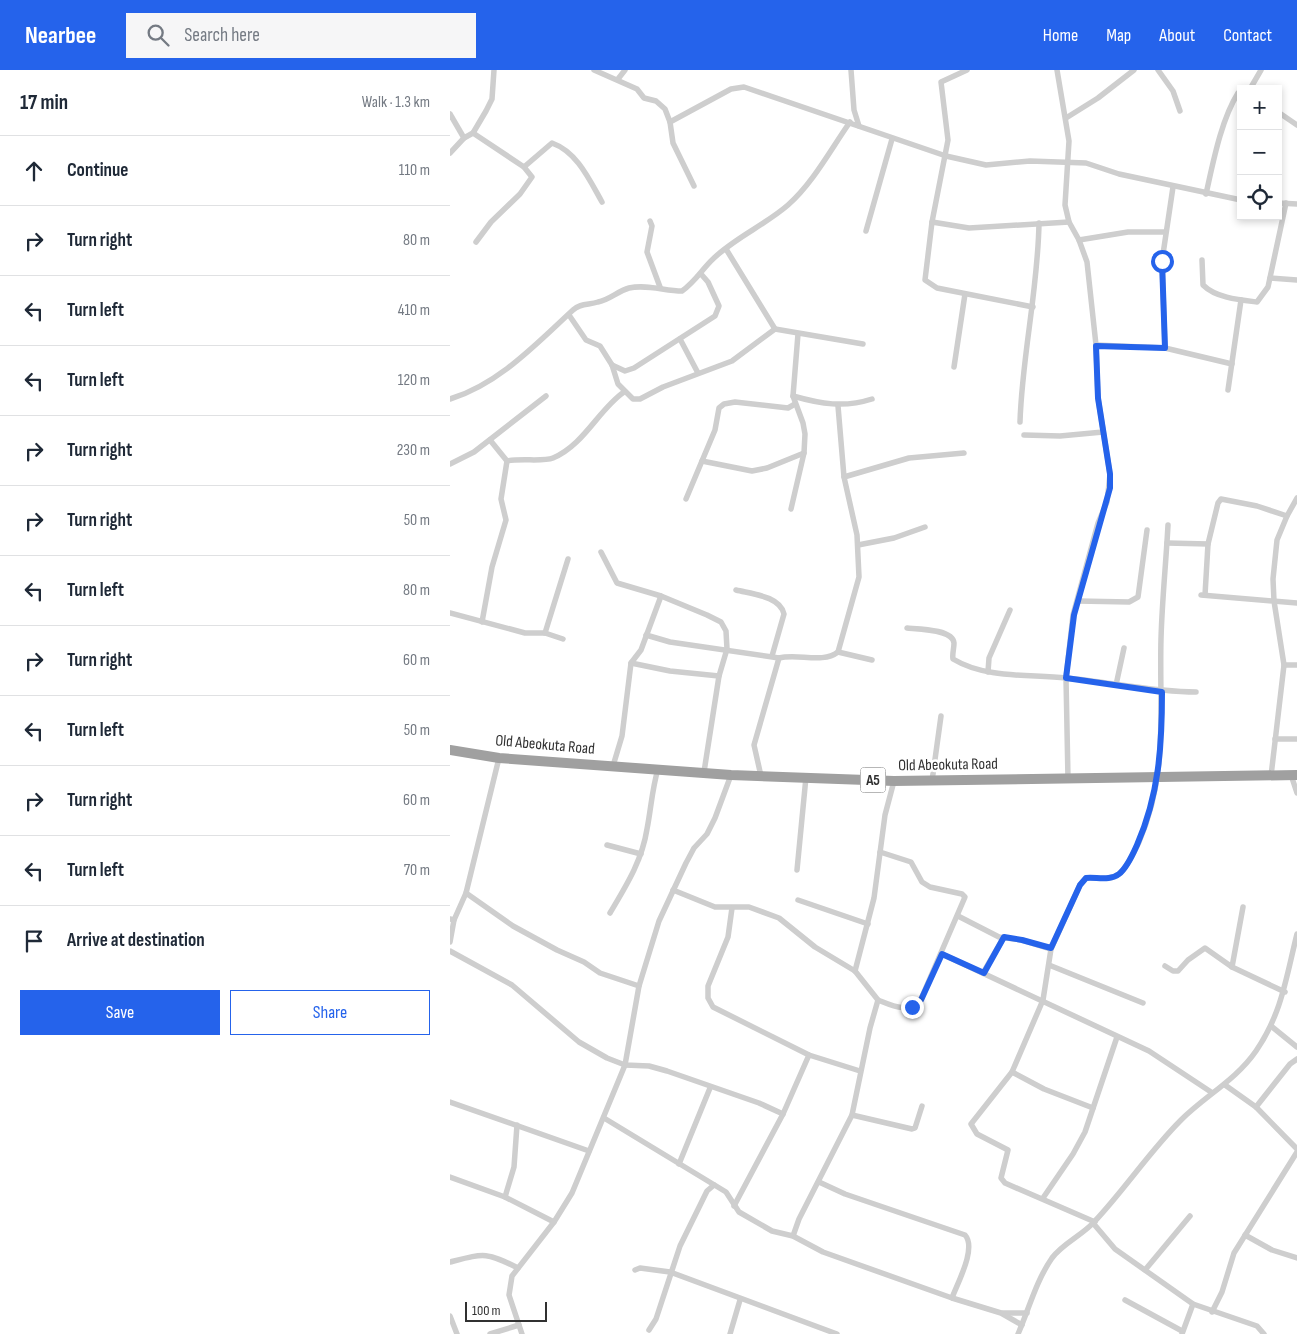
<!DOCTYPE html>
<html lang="en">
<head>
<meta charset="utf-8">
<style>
  body { margin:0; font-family:"Sofia Sans Condensed",sans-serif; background:#f6f6f7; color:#1f2937 }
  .controls { position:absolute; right:15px; top:15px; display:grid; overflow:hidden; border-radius:0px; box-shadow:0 2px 8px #0003 }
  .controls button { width:45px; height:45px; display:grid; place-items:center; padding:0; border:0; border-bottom:1px solid #e0e1e3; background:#fff; color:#1f2937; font:25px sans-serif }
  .scale { position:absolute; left:15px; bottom:12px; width:82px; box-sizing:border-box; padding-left:5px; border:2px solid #313131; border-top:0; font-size:14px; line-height:18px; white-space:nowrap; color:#313131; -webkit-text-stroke:4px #fff; paint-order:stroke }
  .stop { position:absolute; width:15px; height:15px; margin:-11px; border:4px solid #2563eb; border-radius:50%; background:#fff }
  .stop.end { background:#2563eb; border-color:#fff; box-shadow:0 1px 5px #0008 }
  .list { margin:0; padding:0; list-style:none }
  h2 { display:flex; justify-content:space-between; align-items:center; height:65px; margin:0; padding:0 20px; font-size:21px }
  h2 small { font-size:16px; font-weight:400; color:#747a83 }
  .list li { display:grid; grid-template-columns:32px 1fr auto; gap:15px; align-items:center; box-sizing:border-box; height:70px; padding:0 20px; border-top:1px solid #e0e1e3 }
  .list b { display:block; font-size:19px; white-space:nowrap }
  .list em { font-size:16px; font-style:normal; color:#747a83 }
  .actions { display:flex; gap:10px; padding:15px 20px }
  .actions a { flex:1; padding:11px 0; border:1px solid #2563eb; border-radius:0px; text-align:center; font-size:18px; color:#2563eb }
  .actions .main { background:#2563eb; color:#fff }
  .icon { flex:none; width:28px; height:28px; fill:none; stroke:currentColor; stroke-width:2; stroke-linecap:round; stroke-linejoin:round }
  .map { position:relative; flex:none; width:847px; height:1264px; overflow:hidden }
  header { display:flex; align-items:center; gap:30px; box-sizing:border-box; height:70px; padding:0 25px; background:#2563eb; color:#fff }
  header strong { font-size:24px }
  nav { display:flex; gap:28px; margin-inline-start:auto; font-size:18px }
  .search { width:350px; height:45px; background:#f6f6f7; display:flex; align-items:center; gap:12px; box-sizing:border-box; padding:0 18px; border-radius:0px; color:#747a83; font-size:19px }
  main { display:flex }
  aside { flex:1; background:#fff }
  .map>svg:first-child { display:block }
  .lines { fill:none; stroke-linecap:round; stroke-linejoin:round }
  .minor { stroke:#cecece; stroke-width:5.5 }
  .trunk { stroke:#a0a0a0; stroke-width:10 }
  .route { stroke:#2563eb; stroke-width:6 }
  .labels { text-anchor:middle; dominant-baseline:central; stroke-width:5; stroke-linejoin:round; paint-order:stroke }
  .shield { fill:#fff; stroke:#6f6f6f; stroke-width:1 }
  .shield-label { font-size:15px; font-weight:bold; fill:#313131 }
  .street-label { font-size:16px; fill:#313131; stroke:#fff }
</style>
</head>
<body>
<header>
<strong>Nearbee</strong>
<div class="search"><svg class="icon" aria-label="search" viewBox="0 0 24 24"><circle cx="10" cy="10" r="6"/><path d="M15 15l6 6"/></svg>Search here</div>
<nav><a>Home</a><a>Map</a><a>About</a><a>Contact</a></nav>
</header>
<main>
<aside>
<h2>17 min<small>Walk · 1.3 km</small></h2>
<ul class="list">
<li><svg class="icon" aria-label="ahead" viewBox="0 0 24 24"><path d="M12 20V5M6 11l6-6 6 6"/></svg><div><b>Continue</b></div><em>110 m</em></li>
<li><svg class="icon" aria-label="right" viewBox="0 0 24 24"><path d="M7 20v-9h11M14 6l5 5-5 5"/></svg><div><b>Turn right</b></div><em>80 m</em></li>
<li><svg class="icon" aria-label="left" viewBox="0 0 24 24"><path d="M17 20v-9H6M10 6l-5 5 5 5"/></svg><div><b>Turn left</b></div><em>410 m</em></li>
<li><svg class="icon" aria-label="left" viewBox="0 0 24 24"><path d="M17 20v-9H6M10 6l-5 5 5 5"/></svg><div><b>Turn left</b></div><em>120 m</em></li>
<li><svg class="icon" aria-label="right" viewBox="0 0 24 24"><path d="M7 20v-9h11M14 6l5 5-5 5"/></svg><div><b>Turn right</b></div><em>230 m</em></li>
<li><svg class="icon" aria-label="right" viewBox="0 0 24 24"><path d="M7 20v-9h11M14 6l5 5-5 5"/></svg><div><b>Turn right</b></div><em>50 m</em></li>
<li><svg class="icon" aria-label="left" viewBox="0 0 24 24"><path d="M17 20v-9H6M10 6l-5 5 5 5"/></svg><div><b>Turn left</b></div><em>80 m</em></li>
<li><svg class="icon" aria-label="right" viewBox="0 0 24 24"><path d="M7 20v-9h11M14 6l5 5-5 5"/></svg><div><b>Turn right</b></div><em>60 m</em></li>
<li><svg class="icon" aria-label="left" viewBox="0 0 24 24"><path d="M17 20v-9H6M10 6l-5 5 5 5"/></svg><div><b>Turn left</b></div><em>50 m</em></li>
<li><svg class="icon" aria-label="right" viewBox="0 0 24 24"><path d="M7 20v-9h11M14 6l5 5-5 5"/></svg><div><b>Turn right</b></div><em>60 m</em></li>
<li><svg class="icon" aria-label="left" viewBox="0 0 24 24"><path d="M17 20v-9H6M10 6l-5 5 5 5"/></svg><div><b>Turn left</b></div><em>70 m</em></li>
<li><svg class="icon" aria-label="arrive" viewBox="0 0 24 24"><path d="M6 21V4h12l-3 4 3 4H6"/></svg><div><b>Arrive at destination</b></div></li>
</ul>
<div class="actions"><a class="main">Save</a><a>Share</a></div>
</aside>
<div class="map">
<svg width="847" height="1264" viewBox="0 0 847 1264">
  <rect width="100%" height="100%" fill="#fff"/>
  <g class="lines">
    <g class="minor">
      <path d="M144,0L187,19L194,28L206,31L215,39L220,52L223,73L244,116"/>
      <path d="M401,0L404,40L409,56"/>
      <path d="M517,0L491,12L498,70L482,152L475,210L487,218L583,237"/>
      <path d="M607,0L619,71L615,135L619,152L629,170L637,192L646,275L648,328L660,404L657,432L648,453L623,545L616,608L618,709"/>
      <path d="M708,0L723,21L730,41"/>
      <path d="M168,9L175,0"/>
      <path d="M800,19L811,0"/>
      <path d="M828,42L847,55"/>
      <path d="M0,44L14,68"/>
      <path d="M616,48L648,28L684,0"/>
      <path d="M220,52L281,19L294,17L496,86L536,95L580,91L636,93L669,104L791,130"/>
      <path d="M23,63L74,97L82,107L70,124L41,152L26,172"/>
      <path d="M0,83L14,68L23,63L36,41L42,29L44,0"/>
      <path d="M74,97L102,73C127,82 139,109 152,132"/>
      <path d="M756,124C763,93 771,50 788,23L791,24"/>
      <path d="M828,133L847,134"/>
      <path d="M200,151L202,156L197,182L210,217"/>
      <path d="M482,152L519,158L619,152"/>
      <path d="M416,161L442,69"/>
      <path d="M629,170L678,162H715"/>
      <path d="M276,179L325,259"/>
      <path d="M752,190L753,215C766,228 790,230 807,232L818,217L836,133"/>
      <path d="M820,208L847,210"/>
      <path d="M119,245L136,270L150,276L162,295L168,314L183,329H190L213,317L282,291L325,259L413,274"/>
      <path d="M230,269L248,303"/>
      <path d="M646,275L715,278L782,294"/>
      <path d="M715,278L712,191L723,117"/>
      <path d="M162,295L175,301L184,298L265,246L269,236L258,212L251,204"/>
      <path d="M504,297L515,224"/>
      <path d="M778,320L791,230"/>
      <path d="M343,326C371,334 394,338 422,329"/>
      <path d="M0,329C49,314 86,274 123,240C130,233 139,235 148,232C159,230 168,221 179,218C197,214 215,221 232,221C246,211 252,199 264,188C286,167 315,155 338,135C363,113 381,79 400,52"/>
      <path d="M570,352C572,286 588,220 589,153"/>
      <path d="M574,365L610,366L653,362"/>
      <path d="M57,391C71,388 93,392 103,388C134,375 149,339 174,322"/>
      <path d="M252,391L302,401L317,398L354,383"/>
      <path d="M0,394L24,382L96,326"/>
      <path d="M394,407L459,388L514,383"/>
      <path d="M236,429L265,360L269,338L274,334L285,332L338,338L345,334"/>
      <path d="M341,439L354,383L355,364L353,353L343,326L348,264"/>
      <path d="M717,473L758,474"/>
      <path d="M408,475L444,468L475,457"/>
      <path d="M151,482L167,513L211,526L257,545L271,552L276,561L277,579L269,606L254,702"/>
      <path d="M286,520C302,524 330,526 334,544L322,586"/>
      <path d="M751,525L847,533"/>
      <path d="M755,525L758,474L768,433L771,429L807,436L837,446"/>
      <path d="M628,531L679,532L688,527L697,460"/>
      <path d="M0,543L75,563H95L113,569"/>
      <path d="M32,552L42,497L56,450L51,429L57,391L40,370"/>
      <path d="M457,558C468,559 503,559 504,573C504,579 502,584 503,589C536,609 580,604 616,608C660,612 702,622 746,622"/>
      <path d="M95,563L118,489"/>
      <path d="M196,565L220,572L329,588C348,583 372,594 388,582L409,507L407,465L394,407L388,336"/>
      <path d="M388,582L422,590"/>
      <path d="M181,593L220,601L269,606"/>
      <path d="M834,595H847"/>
      <path d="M538,602L539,588L560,540"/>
      <path d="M666,615L674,578"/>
      <path d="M825,669H847"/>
      <path d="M163,696L172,666L181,593L191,580L211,526"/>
      <path d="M841,705L847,723"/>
      <path d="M311,706L304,675L329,588"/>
      <path d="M821,706L834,595L824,531L823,509L827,470L837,446L847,428"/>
      <path d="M482,711L491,646"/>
      <path d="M157,775L191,784"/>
      <path d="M347,800L356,707"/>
      <path d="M223,820L265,837H299L329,848L365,877L405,901L428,930L420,958L402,1045L349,1149L343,1166"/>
      <path d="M16,823L63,856L107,880L134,892L150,903L189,916"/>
      <path d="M348,830L418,854"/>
      <path d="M282,838L278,867L258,916V928L263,937L359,985L410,1001"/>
      <path d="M160,843C176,816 192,791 197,759C201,739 202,719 208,699"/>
      <path d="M508,846L549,867L572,870L601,879"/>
      <path d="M0,849L4,850L16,823L49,688"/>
      <path d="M0,872L4,850"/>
      <path d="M0,881L62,915L129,972L157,988L175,995L199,996L217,1001L309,1033L333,1044"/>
      <path d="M492,884L699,981L761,1022"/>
      <path d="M599,895L693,933"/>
      <path d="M715,896L723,901H728L738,890L755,878L782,897L835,922"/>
      <path d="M782,897L793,837"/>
      <path d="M405,901L424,828L435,745L444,711"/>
      <path d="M533,903L554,867"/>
      <path d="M428,930C443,936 458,944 471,929L515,827L512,824L480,817L472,812L461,792L430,782"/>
      <path d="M821,956L847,977"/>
      <path d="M562,1002L594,1019L643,1038"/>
      <path d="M775,1015L806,1037L847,1079"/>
      <path d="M0,1032L139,1081"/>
      <path d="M806,1037L840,994L847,989"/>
      <path d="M402,1045L462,1059L465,1058L472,1036"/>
      <path d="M154,1048L276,1122L289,1142L322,1161L343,1166L373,1182L502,1228L551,1243L572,1255"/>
      <path d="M229,1094L260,1018"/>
      <path d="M0,1107L55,1127L104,1152"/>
      <path d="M369,1112L395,1124L515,1165C527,1178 507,1214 502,1228"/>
      <path d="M55,1127L64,1097L67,1055"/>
      <path d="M593,1128L623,1084L635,1062L667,967"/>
      <path d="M284,1136L333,1044L359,985"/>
      <path d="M645,1152L555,1113L551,1108L558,1080L527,1064L521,1054L562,1002L593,930L601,879L630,815L636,808C647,807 660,811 669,804C678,797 684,782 689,772C719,702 709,642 711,569C712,531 716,493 718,455"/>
      <path d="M643,1153L665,1179L743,1234L807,1256L814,1264"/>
      <path d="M795,1165L822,1180L847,1188"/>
      <path d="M0,1192C35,1183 36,1182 68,1198"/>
      <path d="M185,1200L190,1198L220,1202L387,1264"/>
      <path d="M695,1200L740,1146"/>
      <path d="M675,1230L732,1261"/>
      <path d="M762,1242L772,1222L784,1183L847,1082"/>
      <path d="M553,1243H577"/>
      <path d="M0,1246L7,1264"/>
      <path d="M199,1260L206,1249L230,1176L257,1121L264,1115"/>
      <path d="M40,1264L69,1255"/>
      <path d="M72,1264L59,1225L62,1206L104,1152L122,1123L175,995L189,916L209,851L236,793L244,778L257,764L265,748L281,705"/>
      <path d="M280,1264L290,1230"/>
      <path d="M568,1264C579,1239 586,1211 602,1188C613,1173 633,1165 645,1151C675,1119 700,1081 731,1050C755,1026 786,1010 806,981C832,943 836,908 847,864"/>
      <path d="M732,1264L743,1234"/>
    </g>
    <path class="trunk" d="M0,680L49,688L281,705L444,711L847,705"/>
  </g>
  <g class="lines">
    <path class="route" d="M462,937L471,930L492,884L534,903L554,867L572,870L601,878L630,815L636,808C647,807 660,811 669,804C677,798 683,784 687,775C709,725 712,676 712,622L616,608L624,545L660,418V404L648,328L646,276L715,278L712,191"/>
  </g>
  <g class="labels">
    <rect class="shield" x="410.5" y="697.5" width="25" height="25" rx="4"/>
    <g class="shield-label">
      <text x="423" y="710">A5</text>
    </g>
    <g class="street-label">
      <text transform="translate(95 675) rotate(5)">Old Abeokuta Road</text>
      <text transform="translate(498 695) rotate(-1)">Old Abeokuta Road</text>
    </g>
  </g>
</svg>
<div class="controls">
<button>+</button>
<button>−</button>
<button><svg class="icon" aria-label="locate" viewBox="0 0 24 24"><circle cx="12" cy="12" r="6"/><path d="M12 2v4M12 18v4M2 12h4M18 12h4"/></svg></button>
</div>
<div class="scale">100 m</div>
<div class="stop" style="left:712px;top:191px"></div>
<div class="stop end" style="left:462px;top:937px"></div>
</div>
</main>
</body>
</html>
